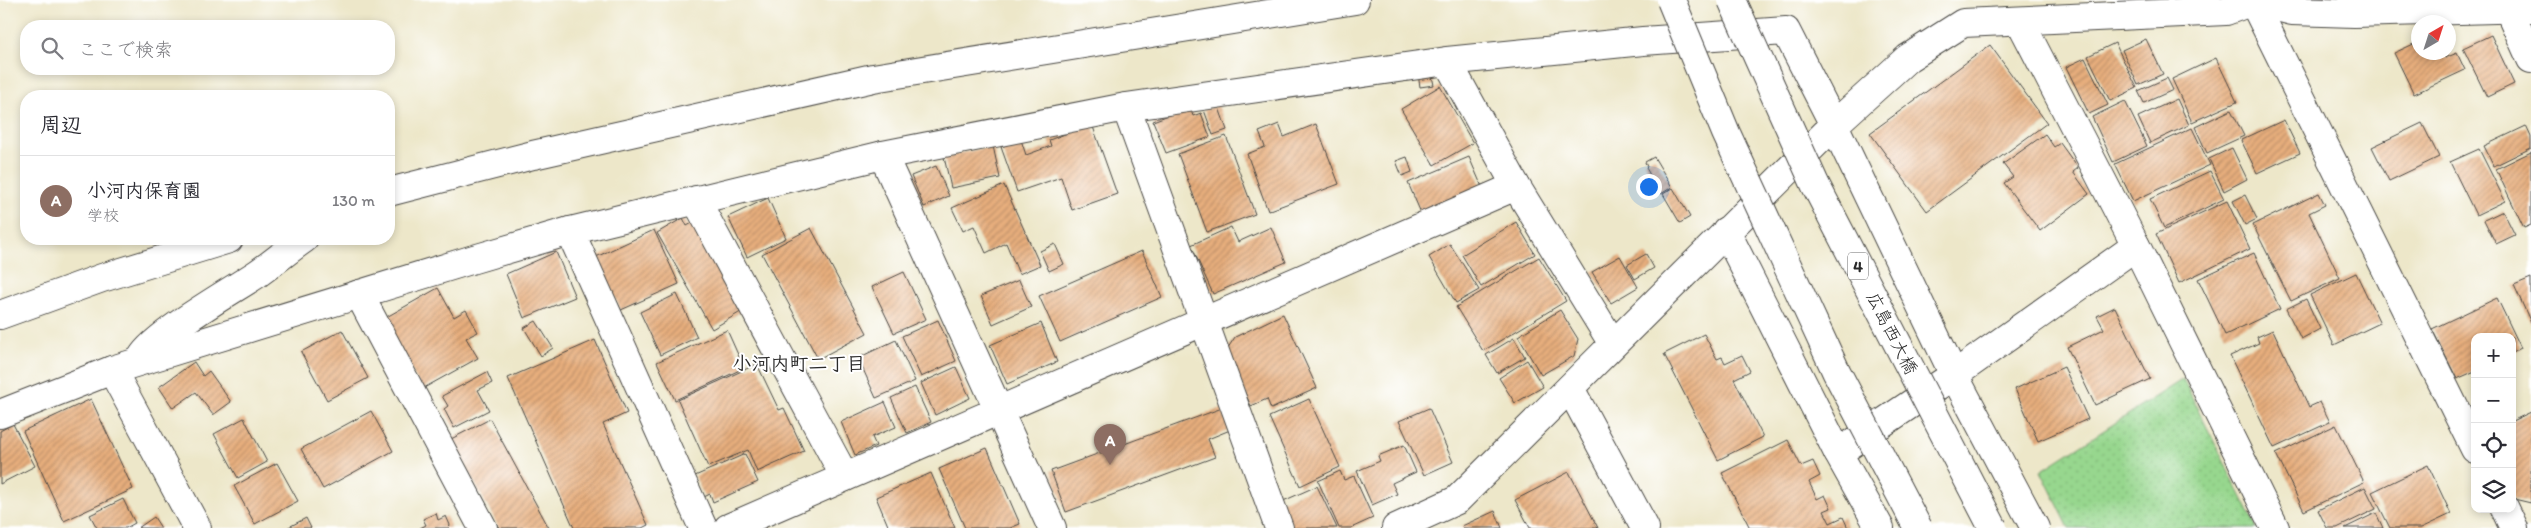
<!DOCTYPE html>
<html lang="ja">
<head>
<meta charset="utf-8">
<style>
  body { margin:0; font-family:Itim,"Klee One",sans-serif; background:#f2f2f3; color:#2b2b33 }
  .controls { position:absolute; right:15px; bottom:15px; display:grid; overflow:hidden; border-radius:10px; box-shadow:0 2px 8px #0003 }
  .controls button { width:45px; height:45px; display:grid; place-items:center; padding:0; border:0; border-bottom:1px solid #e1e1e2; background:#fff; color:#2b2b33; font:25px sans-serif }
  .compass { position:absolute; left:2411px; top:15px; width:45px; height:45px; border-radius:50%; background:#fff; box-shadow:0 2px 8px #0003; rotate:39deg }
  .you { position:absolute; left:1648px; top:186px; width:18px; height:18px; margin:-12px; border:4px solid #fff; border-radius:50%; background:#1a73e8; box-shadow:0 0 0 8px #1a73e833 }
  .badge { display:grid; place-items:center; width:32px; height:32px; border-radius:50%; background:#d1495b; color:#fff; font-size:16px; font-weight:700 }
  .pin { position:absolute; translate:-50% -41px; filter:drop-shadow(0 1px 2px #0008) }
  .pin::after { content:''; position:absolute; top:26px; width:18px; height:15px; background:inherit; clip-path:polygon(0 0,100% 0,50% 100%) }
  .list { margin:0; padding:0; list-style:none }
  h2 { display:flex; justify-content:space-between; align-items:center; height:65px; margin:0; padding:0 20px; font-size:21px }
  h2 small { font-size:16px; font-weight:400; color:#7c7c81 }
  .list li { display:grid; grid-template-columns:32px 1fr auto; gap:15px; align-items:center; box-sizing:border-box; height:90px; padding:0 20px; border-top:1px solid #e1e1e2 }
  .list b { display:block; font-size:19px; white-space:nowrap }
  .list p { margin:0; font-size:16px; white-space:nowrap; color:#7c7c81 }
  .list em { font-size:16px; font-style:normal; color:#7c7c81 }
  .icon { flex:none; width:28px; height:28px; fill:none; stroke:currentColor; stroke-width:2; stroke-linecap:round; stroke-linejoin:round }
  .map { position:relative; flex:none; width:2531px; height:528px; overflow:hidden }
  .search { position:absolute; background:#fff; box-shadow:0 2px 8px #0003; left:20px; top:20px; width:375px; height:55px; display:flex; align-items:center; gap:12px; box-sizing:border-box; padding:0 18px; border-radius:20px; color:#7c7c81; font-size:19px }
  .panel { position:absolute; background:#fff; box-shadow:0 2px 8px #0003; left:20px; top:90px; width:375px; height:155px; border-radius:20px }
  .map>svg:first-child { display:block }
  .grass { fill:url(#grass-dots); stroke:#61815c }
  .building { fill:url(#building-hatch) }
  .lines { fill:none; stroke-linecap:round; stroke-linejoin:round }
  .street-casing { stroke:#484743; stroke-width:30 }
  .secondary-casing { stroke:#484743; stroke-width:30 }
  .street { stroke:#fff; stroke-width:28 }
  .secondary { stroke:#fff; stroke-width:28 }
  .highway-bridge-casing { stroke:#484743; stroke-width:30; stroke-linecap:butt }
  .highway-bridge { stroke:#fff; stroke-width:28 }
  .labels { text-anchor:middle; dominant-baseline:central; stroke-width:4; stroke-linejoin:round; paint-order:stroke }
  .shield { fill:#fff; stroke:#6b6b6b; stroke-width:1 }
  .shield-label { font-size:16px; font-weight:bold; fill:#2b2b2b }
  .street-label { font-size:18px; fill:#2b2b2b; stroke:#fff }
  .neighbourhood-label { font-size:19px; font-weight:bold; fill:#2b2b2b; stroke:#fff }
</style>
</head>
<body>
<div class="map">
<svg width="2531" height="528" viewBox="0 0 2531 528">
  <defs>
    <pattern id="grass-dots" width="8" height="8" patternUnits="userSpaceOnUse" patternTransform="scale(1.25)"><rect width="8" height="8" fill="#97d78e"/><path d="M2 2h.1M6 6h.1" fill="none" stroke="#82b97b" stroke-width="1.8" stroke-linecap="round"/></pattern>
    <pattern id="building-hatch" width="6" height="6" patternUnits="userSpaceOnUse" patternTransform="scale(1.25)"><rect width="6" height="6" fill="#e7ae7d"/><path d="M-1 1l2-2M0 6l6-6M5 7l2-2" fill="none" stroke="#bb8e67"/></pattern>
  </defs>
  <rect width="100%" height="100%" fill="#fff"/>
  <filter id="ink" filterUnits="userSpaceOnUse"><feTurbulence type="fractalNoise" baseFrequency=".02" numOctaves="2"/><feDisplacementMap in="SourceGraphic" scale="10" xChannelSelector="R" yChannelSelector="G"/><feConvolveMatrix kernelMatrix="1 2 1 2 8 2 1 2 1" color-interpolation-filters="sRGB"/></filter>
  <filter id="wash" filterUnits="userSpaceOnUse"><feTurbulence type="fractalNoise" baseFrequency=".0096" numOctaves="4" result="noise"/><feDisplacementMap in="SourceGraphic" scale="20" xChannelSelector="R" yChannelSelector="G"/><feGaussianBlur stdDeviation="1.12" result="paint"/><feColorMatrix in="noise" values="0 0 0 0 0 0 0 0 0 0 0 0 0 0 0 0 0 1.4 0 .05"/><feComposite in="paint" operator="in"/></filter>
  <g filter="url(#wash)">
    <rect width="100%" height="100%" fill="#ede7c9"/>
    <path class="grass" d="M2183,379L2257,528H2069L2041,471Z"/>
    <g id="blocks">
      <g class="building">
        <path d="M2491,35L2514,84L2487,97L2463,48Z"/>
        <path d="M2146,39L2163,74L2138,85L2122,50Z"/>
        <path d="M2418,42V52H2442L2445,58L2457,53L2465,70L2414,94L2394,53Z"/>
        <path d="M2115,43L2137,88L2110,101L2088,56Z"/>
        <path d="M1990,45L2047,123L1927,211L1870,133Z"/>
        <path d="M2085,58L2108,105L2089,114L2066,67Z"/>
        <path d="M2216,58L2237,102L2192,122L2172,79Z"/>
        <path d="M1431,72L1434,85L1420,87L1418,74Z"/>
        <path d="M2167,78L2173,90L2144,103L2138,91Z"/>
        <path d="M1440,86L1473,143L1434,165L1401,109Z"/>
        <path d="M2177,99L2189,125L2150,143L2138,117Z"/>
        <path d="M2125,101L2147,146L2113,162L2092,117Z"/>
        <path d="M1218,105L1227,130L1213,135L1204,110Z"/>
        <path d="M1190,107L1193,116L1201,113L1210,137L1166,153L1153,121Z"/>
        <path d="M2231,110L2244,136L2207,153L2195,127Z"/>
        <path d="M2284,120L2300,153L2257,173L2241,140Z"/>
        <path d="M2422,123L2439,157L2389,181L2372,147Z"/>
        <path d="M1092,124L1117,194L1072,210L1061,177L1017,192L1001,147L1021,140L1026,155L1051,146L1049,140Z"/>
        <path d="M1279,124L1284,137L1316,124L1339,184L1268,211L1247,154L1265,147L1259,132Z"/>
        <path d="M2526,126L2531,137V148L2494,166L2484,146Z"/>
        <path d="M2192,128L2210,165L2133,201L2115,164Z"/>
        <path d="M2045,134L2054,147L2060,143L2078,168L2073,172L2089,194L2040,231L2004,183L2013,177L2003,164Z"/>
        <path d="M1226,136L1255,214L1207,232L1178,154Z"/>
        <path d="M993,146L1000,178L951,188L944,157Z"/>
        <path d="M2232,148L2247,179L2224,191L2209,159Z"/>
        <path d="M2479,149L2505,201L2476,215L2450,162Z"/>
        <path d="M2531,152V225L2524,228L2496,169Z"/>
        <path d="M1407,157L1412,172L1402,176L1396,161Z"/>
        <path d="M1469,157L1482,187L1421,213L1408,183Z"/>
        <path d="M1654,157L1672,187L1661,194L1646,168L1647,167L1645,162Z"/>
        <path d="M936,166L949,196L924,207L911,176Z"/>
        <path d="M2210,171L2224,199L2164,228L2150,199Z"/>
        <path d="M1004,185L1040,265L1019,274L1006,243L986,253L974,226L963,231L952,208Z"/>
        <path d="M1673,188L1690,217L1680,223L1663,194Z"/>
        <path d="M2319,193L2325,205L2309,213L2340,278L2291,301L2253,225Z"/>
        <path d="M2245,195L2257,219L2245,225L2233,201Z"/>
        <path d="M768,198L786,238L747,257L728,217Z"/>
        <path d="M2227,201L2250,249L2179,283L2156,234Z"/>
        <path d="M2503,211L2515,235L2496,244L2484,220Z"/>
        <path d="M683,218L687,226L694,222L744,310L712,329L657,233Z"/>
        <path d="M1516,222L1535,254L1481,287L1462,255Z"/>
        <path d="M1231,227L1238,242L1271,227L1286,262L1213,294L1191,245Z"/>
        <path d="M811,228L867,333L818,359L762,254Z"/>
        <path d="M654,230L679,284L621,310L596,257Z"/>
        <path d="M1055,244L1064,264L1049,271L1040,251Z"/>
        <path d="M1450,244L1479,290L1456,303L1429,257Z"/>
        <path d="M1142,251L1162,297L1060,342L1039,296Z"/>
        <path d="M556,252L575,297L524,318L506,274Z"/>
        <path d="M2254,253L2280,309L2225,335L2198,279Z"/>
        <path d="M1646,254L1654,268L1635,279L1627,265Z"/>
        <path d="M1620,256L1638,287L1611,303L1592,272Z"/>
        <path d="M1539,257L1566,301L1483,351L1456,307Z"/>
        <path d="M904,272L926,319L894,333L872,287Z"/>
        <path d="M2356,273L2380,323L2334,345L2310,295Z"/>
        <path d="M2531,278V323L2514,285Z"/>
        <path d="M1019,280L1031,307L993,324L981,296Z"/>
        <path d="M438,288L454,317L466,310L478,332L466,338L478,358L422,389L383,319Z"/>
        <path d="M677,294L697,337L660,355L640,312Z"/>
        <path d="M2497,298L2521,348L2512,353V337H2475V371L2457,379L2432,329Z"/>
        <path d="M2306,299L2320,329L2301,339L2286,309Z"/>
        <path d="M2115,307L2150,379L2095,405L2067,347L2104,329L2097,316Z"/>
        <path d="M1560,310L1578,339L1574,356L1541,375L1518,336Z"/>
        <path d="M1283,314L1317,388L1271,409L1267,399L1251,406L1226,351L1235,337Z"/>
        <path d="M938,320L956,361L921,377L902,336Z"/>
        <path d="M536,321L553,348L541,356L524,328Z"/>
        <path d="M1041,323L1057,362L1007,384L990,345Z"/>
        <path d="M342,330L368,378L327,400L301,352Z"/>
        <path d="M727,330L744,368L675,400L657,362Z"/>
        <path d="M2273,330L2309,407L2320,402L2330,422L2274,448L2230,356L2259,343L2257,337Z"/>
        <path d="M1704,334L1717,359L1722,357L1725,363L1742,355L1750,371L1734,379L1763,437L1718,460L1664,354Z"/>
        <path d="M1514,338L1525,357L1497,373L1486,355Z"/>
        <path d="M595,340L627,413L603,424L648,525L642,528H574L508,378Z"/>
        <path d="M896,340L915,381L876,398L858,358Z"/>
        <path d="M1527,360L1543,387L1515,403L1499,378Z"/>
        <path d="M194,362L203,376L209,371L231,402L213,415L196,392L173,408L159,387Z"/>
        <path d="M757,364L779,410L784,408L804,451L757,472L748,450L708,467L678,400Z"/>
        <path d="M956,367L970,398L935,415L921,383Z"/>
        <path d="M2064,367L2088,419L2038,441L2015,389Z"/>
        <path d="M487,372L492,383L478,390L489,410L454,428L444,409L448,406L442,396Z"/>
        <path d="M915,387L931,422L907,433L891,398Z"/>
        <path d="M91,399L133,489L64,521L23,431Z"/>
        <path d="M1309,399L1340,467L1300,486L1269,417Z"/>
        <path d="M885,402L896,427L872,437L876,446L855,455L841,422Z"/>
        <path d="M1222,408L1230,430L1208,439L1215,457L1066,512L1051,471Z"/>
        <path d="M1429,408L1453,462L1424,475L1399,421Z"/>
        <path d="M371,411L393,451L323,489L301,449Z"/>
        <path d="M2531,412V503L2514,499L2512,495V421Z"/>
        <path d="M244,418L267,462L238,478L214,434Z"/>
        <path d="M490,419L549,528H499L451,439Z"/>
        <path d="M13,424L35,466L0,484V431Z"/>
        <path d="M2336,425L2364,482L2304,511L2276,454Z"/>
        <path d="M1788,440L1801,466L1813,461L1820,476L1809,482L1817,499L1825,495L1831,508L1824,511L1830,523L1843,517L1848,528H1750L1722,473Z"/>
        <path d="M1404,445L1416,472L1392,483L1397,494L1372,505L1357,471L1380,461L1378,456Z"/>
        <path d="M987,448L1020,524L1010,528H965L939,469Z"/>
        <path d="M745,454L758,482L713,502L710,494L704,497L695,476Z"/>
        <path d="M277,463L298,501L255,524L234,486Z"/>
        <path d="M2428,465L2451,514L2421,528H2390L2372,492Z"/>
        <path d="M1340,471L1344,480L1354,476L1373,518L1351,528H1339L1318,481Z"/>
        <path d="M1569,472L1598,528H1530L1515,500Z"/>
        <path d="M931,473L955,528H889L876,497Z"/>
        <path d="M1317,486L1337,528H1293L1281,502Z"/>
        <path d="M2365,487L2376,509L2337,528H2327L2318,510Z"/>
        <path d="M123,499L135,523L126,528H97L90,515Z"/>
        <path d="M1495,511L1502,528H1463L1462,526Z"/>
        <path d="M436,513L438,520L446,516L450,525L449,528H420L426,525L423,519Z"/>
        <path d="M2376,513L2383,528H2345Z"/>
        <path d="M154,517L161,528H138Z"/>
        <path d="M306,518L311,528H287Z"/>
      </g>
    </g>
  </g>
  <g filter="url(#ink)">
    <use href="#blocks" fill-opacity="0" stroke="#484743" stroke-width="1"/>
    <g class="lines">
      <g class="street-casing">
        <g id="street">
          <path d="M2257,0L2253,1L2475,449"/>
          <path d="M2508,8L2531,59"/>
          <path d="M2020,21L2136,246L2275,528"/>
          <path d="M1447,61L1516,186L1613,344"/>
          <path d="M1126,107L1279,528"/>
          <path d="M883,155L1052,528"/>
          <path d="M696,200L845,477"/>
          <path d="M570,231L703,528"/>
          <path d="M1726,231L1838,453L1880,528"/>
          <path d="M359,294L483,528"/>
          <path d="M142,357C154,335 233,290 257,274C273,263 288,250 304,239"/>
          <path d="M112,370L197,528"/>
          <path d="M1570,388L1645,528"/>
          <path d="M0,414L112,370L474,259L570,231L883,155L1126,107L1447,61L1643,41L1786,31L1834,125L1954,375L2035,528"/>
          <path d="M1838,453L1954,375L2136,246"/>
          <path d="M2505,509L2514,528"/>
          <path d="M728,528L1516,186"/>
          <path d="M1396,528L1457,500L1834,125L1908,58L1963,23L2226,11L2253,1L2292,11L2354,13L2531,8"/>
        </g>
      </g>
      <g class="secondary-casing">
        <g id="secondary">
          <path d="M389,192L533,155L873,78L1355,0"/>
          <path d="M0,315L102,278L229,239"/>
        </g>
      </g>
      <use href="#street" class="street"/>
      <use href="#secondary" class="secondary"/>
      <g class="highway-bridge-casing">
        <g id="highway-bridge">
          <path d="M1671,0L1726,133L1836,371L1918,528"/>
          <path d="M1732,0L1815,184L1993,528"/>
        </g>
      </g>
      <use href="#highway-bridge" class="highway-bridge"/>
    </g>
  </g>
  <g class="labels">
    <rect class="shield" x="1848" y="252.5" width="20" height="27" rx="4"/>
    <g class="shield-label">
      <text x="1858" y="266">4</text>
    </g>
    <g class="street-label">
      <text transform="translate(1892 333) rotate(63)">広島西大橋</text>
    </g>
    <g class="neighbourhood-label">
      <text x="799" y="363">小河内町二丁目</text>
    </g>
  </g>
</svg>
<div class="controls">
<button>+</button>
<button>−</button>
<button><svg class="icon" aria-label="locate" viewBox="0 0 24 24"><circle cx="12" cy="12" r="6"/><path d="M12 2v4M12 18v4M2 12h4M18 12h4"/></svg></button>
<button><svg class="icon" aria-label="layers" viewBox="0 0 24 24"><path d="M12 4l9 5-9 5-9-5zM3 14l9 5 9-5"/></svg></button>
</div>
<svg class="compass" viewBox="-18 -18 36 36"><path d="M0-13l5 13h-10z" fill="#e53935"/><path d="M0 13l5-13h-10z" fill="#7c7c81"/></svg>
<div class="you"></div>
<div class="pin badge" style="left:1110px;top:465px;background:#8d6e63">A</div>
<div class="search"><svg class="icon" aria-label="search" viewBox="0 0 24 24"><circle cx="10" cy="10" r="6"/><path d="M15 15l6 6"/></svg>ここで検索</div>
<section class="panel">
<h2>周辺<small></small></h2>
<ul class="list">
<li><span class="badge" style="background:#8d6e63">A</span><div><b>小河内保育園</b><p>学校</p></div><em>130 m</em></li>
</ul>
</section>
</div>
</body>
</html>
